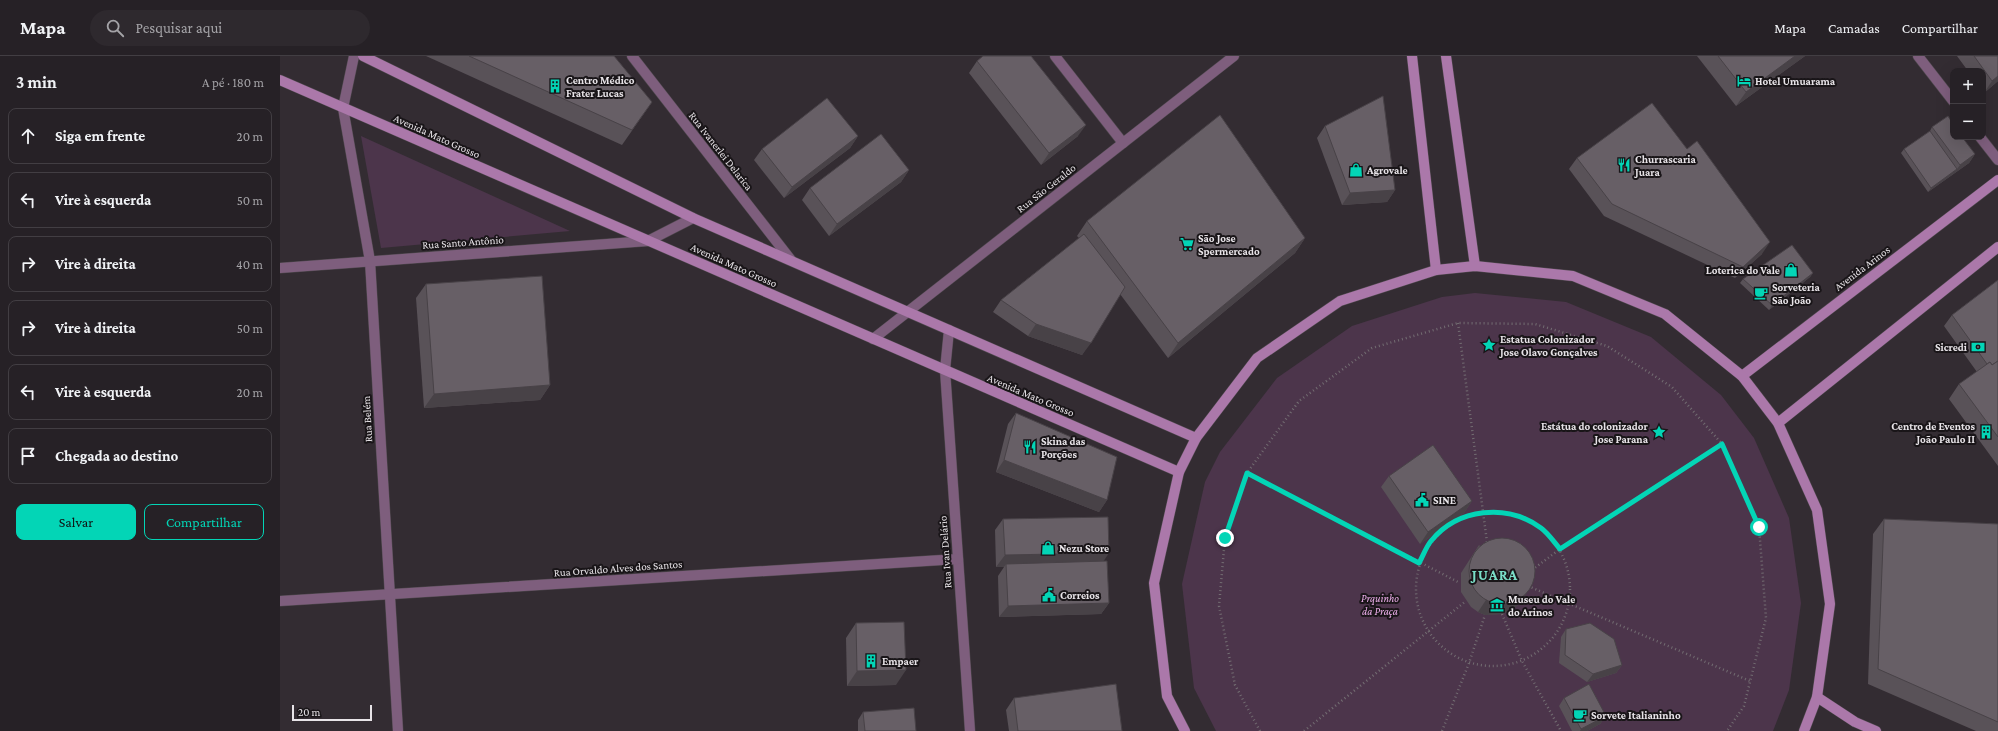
<!DOCTYPE html>
<html lang="pt">
<head>
<meta charset="utf-8">
<style>
  body { margin:0; font-family:"Crimson Pro",serif; background:#2e292e; color:#f1f3f6 }
  .controls { position:absolute; right:12px; top:12px; display:grid; overflow:hidden; border-radius:8px; box-shadow:0 4px 16px #0002 }
  .controls button { width:36px; height:36px; display:grid; place-items:center; padding:0; border:0; border-bottom:1px solid #423e43; background:#262126; color:#f1f3f6; font:20px sans-serif }
  .scale { position:absolute; left:12px; bottom:10px; width:80px; box-sizing:border-box; padding-left:4px; border:2px solid #e8e4e8; border-top:0; font-size:11px; line-height:14px; white-space:nowrap; color:#e8e4e8; -webkit-text-stroke:3px #191518; paint-order:stroke }
  .stop { position:absolute; width:12px; height:12px; margin:-9px; border:3px solid #03d5b6; border-radius:50%; background:#fff }
  .stop.end { background:#03d5b6; border-color:#fff; box-shadow:0 1px 4px #0008 }
  .list { margin:0; padding:0; list-style:none }
  h2 { display:flex; justify-content:space-between; align-items:center; height:52px; margin:0; padding:0 16px; font-size:17px }
  h2 small { font-size:13px; font-weight:400; color:#a4a3a7 }
  .list li { display:grid; grid-template-columns:26px 1fr auto; gap:12px; align-items:center; box-sizing:border-box; height:56px; margin:0 8px 8px; padding:0 8px; border:1px solid #423e43; border-radius:8px }
  .list b { display:block; font-size:15px; white-space:nowrap }
  .list em { font-size:13px; font-style:normal; color:#a4a3a7 }
  .actions { display:flex; gap:8px; padding:12px 16px }
  .actions a { flex:1; padding:9px 0; border:1px solid #03d5b6; border-radius:8px; text-align:center; font-size:14px; color:#03d5b6 }
  .actions .main { background:#03d5b6; color:#111 }
  .icon { flex:none; width:22px; height:22px; fill:none; stroke:currentColor; stroke-width:2; stroke-linecap:round; stroke-linejoin:round }
  .map { position:relative; flex:none; width:1718px; height:675px; overflow:hidden }
  header { display:flex; align-items:center; gap:24px; box-sizing:border-box; height:56px; padding:0 20px; background:#262126; border-bottom:1px solid #423e43 }
  header strong { font-size:19px }
  nav { display:flex; gap:22px; margin-inline-start:auto; font-size:14px }
  .search { width:280px; height:36px; background:#2e292e; display:flex; align-items:center; gap:10px; box-sizing:border-box; padding:0 14px; border-radius:22px; color:#a4a3a7; font-size:15px }
  main { display:flex }
  aside { flex:1; background:#262126 }
  .map>svg:first-child { display:block }
  .green { fill:#4c354b }
  .lines { fill:none; stroke-linecap:round; stroke-linejoin:round }
  .street-casing { stroke:#50494f; stroke-width:11 }
  .secondary-casing { stroke:#50494f; stroke-width:11 }
  .path { stroke:#736d72; stroke-width:2.5; stroke-dasharray:1 3; stroke-linecap:butt }
  .street { stroke:#7e5e7d; stroke-width:10 }
  .secondary { stroke:#ab78aa; stroke-width:10 }
  .wall { fill:#595258 }
  .shaded-wall { fill:#484247 }
  .building { fill:#675f66; stroke:#484247 }
  .route { stroke:#03d5b6; stroke-width:5 }
  .labels { text-anchor:middle; dominant-baseline:central; stroke-width:4; stroke-linejoin:round; paint-order:stroke }
  .poi-label { font-size:11px; font-weight:bold; fill:#e8e4e8; stroke:#191518; text-anchor:start }
  .street-label { font-size:11px; fill:#e8e4e8; stroke:#191518 }
  .park-label { font-size:11px; font-style:italic; fill:#efb0ed; stroke:#191518 }
  .district-label { font-size:15px; font-weight:bold; letter-spacing:1px; fill:#7adec7; stroke:#191518 }
</style>
</head>
<body>
<header>
<strong>Mapa</strong>
<div class="search"><svg class="icon" aria-label="search" viewBox="0 0 24 24"><circle cx="10" cy="10" r="6"/><path d="M15 15l6 6"/></svg>Pesquisar aqui</div>
<nav><a>Mapa</a><a>Camadas</a><a>Compartilhar</a></nav>
</header>
<main>
<aside>
<h2>3 min<small>A pé · 180 m</small></h2>
<ul class="list">
<li><svg class="icon" aria-label="ahead" viewBox="0 0 24 24"><path d="M12 20V5M6 11l6-6 6 6"/></svg><div><b>Siga em frente</b></div><em>20 m</em></li>
<li><svg class="icon" aria-label="left" viewBox="0 0 24 24"><path d="M17 20v-9H6M10 6l-5 5 5 5"/></svg><div><b>Vire à esquerda</b></div><em>50 m</em></li>
<li><svg class="icon" aria-label="right" viewBox="0 0 24 24"><path d="M7 20v-9h11M14 6l5 5-5 5"/></svg><div><b>Vire à direita</b></div><em>40 m</em></li>
<li><svg class="icon" aria-label="right" viewBox="0 0 24 24"><path d="M7 20v-9h11M14 6l5 5-5 5"/></svg><div><b>Vire à direita</b></div><em>50 m</em></li>
<li><svg class="icon" aria-label="left" viewBox="0 0 24 24"><path d="M17 20v-9H6M10 6l-5 5 5 5"/></svg><div><b>Vire à esquerda</b></div><em>20 m</em></li>
<li><svg class="icon" aria-label="arrive" viewBox="0 0 24 24"><path d="M6 21V4h12l-3 4 3 4H6"/></svg><div><b>Chegada ao destino</b></div></li>
</ul>
<div class="actions"><a class="main">Salvar</a><a>Compartilhar</a></div>
</aside>
<div class="map">
<svg width="1718" height="675" viewBox="0 0 1718 675">
  <rect width="100%" height="100%" fill="#332c32"/>
  <g class="green">
    <path d="M81,80L290,175L101,192Z"/>
    <path d="M1195,237L1286,246L1371,281L1441,339L1474,382L1509,462L1521,547L1509,634L1493,675H936L914,632L902,528L925,426L940,396L997,322L1072,270L1162,241Z"/>
  </g>
  <g class="lines">
    <g class="street-casing">
      <g id="street">
        <path d="M74,0L63,52L90,205L118,675"/>
        <path d="M352,0L511,204"/>
        <path d="M775,0L843,87"/>
        <path d="M1638,0L1673,45"/>
        <path d="M1700,81L1718,104"/>
        <path d="M0,212L368,185L413,162"/>
        <path d="M669,274L665,314L690,675"/>
        <path d="M593,283L954,0"/>
        <path d="M0,545L678,503"/>
      </g>
    </g>
    <g class="secondary-casing">
      <g id="secondary">
        <path d="M83,0L413,162L916,382"/>
        <path d="M1132,0L1156,214"/>
        <path d="M1166,0L1195,210"/>
        <path d="M0,24L899,416"/>
        <path d="M1462,320L1718,124"/>
        <path d="M1498,367L1718,191"/>
        <path d="M1537,641L1575,666L1596,675"/>
        <path d="M905,675L887,640L874,527L899,416L916,382L977,302L1060,245L1156,214L1195,210L1293,220L1385,258L1462,320L1498,367L1537,454L1550,548L1537,641L1524,675"/>
      </g>
    </g>
    <g class="path">
      <path d="M1178,267L1207,486"/>
      <path d="M967,417L1180,527"/>
      <circle cx="1213" cy="533" r="77"/>
      <path d="M1252,514L1280,493L1442,388"/>
      <path d="M1248,530L1470,625"/>
      <path d="M1222,558L1242,605L1281,675"/>
      <path d="M980,675L955,629L939,550L945,482L967,417L1019,345L1092,292L1178,267L1255,268L1327,290L1392,331L1442,388L1479,471L1486,562L1464,650L1447,675"/>
      <path d="M1024,675L1186,545"/>
      <path d="M1162,675L1189,607L1205,559"/>
    </g>
    <use href="#street" class="street"/>
    <use href="#secondary" class="secondary"/>
  </g>
  <g class="wall">
    <path d="M146,0H334L372,46L342,89Z"/>
    <path d="M1417,0H1525L1456,50Z"/>
    <path d="M1677,0H1718V25L1704,37L1703,35V15H1688Z"/>
    <path d="M697,5L798,80L761,109L689,17Z"/>
    <path d="M1045,70L1115,134L1107,146L1062,149L1037,82Z"/>
    <path d="M1652,71L1695,98L1689,107L1648,136L1621,97L1624,93L1650,75Z"/>
    <path d="M578,80L570,92L504,142L474,104L482,93Z"/>
    <path d="M1297,102L1482,198L1455,222L1324,160L1289,113Z"/>
    <path d="M629,114L621,126L549,180L522,144L530,132Z"/>
    <path d="M807,165L1025,182L1015,197L888,302L840,238L802,299L748,280L713,256L721,244L799,182L797,180Z"/>
    <path d="M1533,217L1530,221L1489,254L1460,227L1463,223Z"/>
    <path d="M1718,224V410L1669,343L1679,328L1697,316L1664,270L1672,259Z"/>
    <path d="M146,228L270,329L260,344L144,352L136,242Z"/>
    <path d="M736,357L827,444L819,456L716,416L728,368Z"/>
    <path d="M1109,420L1192,445L1184,457L1140,488L1101,431Z"/>
    <path d="M723,463L823,505L829,547L821,558L719,561L718,520L724,511H716L715,474Z"/>
    <path d="M1604,463L1718,468V675H1696L1588,628L1593,478Z"/>
    <path d="M1199,489L1247,536L1239,548L1232,554L1222,558L1205,559L1198,556L1191,551L1181,536V517Z"/>
    <path d="M576,567L616,629L567,630L566,582Z"/>
    <path d="M1286,573L1342,609L1336,617L1307,626L1279,607L1281,581Z"/>
    <path d="M734,642L842,675H729L726,654Z"/>
    <path d="M1284,642L1326,660L1320,668L1307,675H1292L1279,650Z"/>
    <path d="M583,656L636,675H578V664Z"/>
  </g>
  <g class="shaded-wall">
    <path d="M1515,0H1525L1456,50L1466,36Z"/>
    <path d="M1718,20V25L1704,37L1712,25Z"/>
    <path d="M806,69L798,80L761,109L769,97Z"/>
    <path d="M578,80L570,92L504,142L512,131Z"/>
    <path d="M1695,98L1689,107L1648,136L1651,132L1677,113L1680,109Z"/>
    <path d="M629,114L621,126L549,180L557,168Z"/>
    <path d="M1115,134L1107,146L1062,149L1070,137Z"/>
    <path d="M1025,182L1015,197L888,302L898,287Z"/>
    <path d="M1490,186L1482,198L1455,222L1463,211Z"/>
    <path d="M1533,217L1530,221L1489,254L1492,249Z"/>
    <path d="M756,268L811,287L802,299L748,280Z"/>
    <path d="M270,329L260,344L144,352L154,338Z"/>
    <path d="M724,404L827,444L819,456L716,416Z"/>
    <path d="M1192,445L1184,457L1140,488L1148,476Z"/>
    <path d="M829,497L821,509L726,508L724,511H716L725,499Z"/>
    <path d="M1247,536L1239,548L1232,554L1222,558L1205,559L1198,556L1206,544Z"/>
    <path d="M829,547L821,558L719,561L728,550Z"/>
    <path d="M1342,609L1336,617L1307,626L1313,618Z"/>
    <path d="M626,614L616,629L567,630L577,615Z"/>
    <path d="M1326,660L1320,668L1307,675H1300L1301,673Z"/>
  </g>
  <g class="building">
    <path d="M189,0H334L372,46L352,74Z"/>
    <path d="M703,0H751L806,69L769,97L697,5Z"/>
    <path d="M1438,0H1515L1466,36Z"/>
    <path d="M1694,0H1718V20L1712,25Z"/>
    <path d="M1103,40L1115,134L1070,137L1045,70Z"/>
    <path d="M547,42L578,80L512,131L482,93Z"/>
    <path d="M1372,47L1407,93L1417,85L1490,186L1463,211L1332,148L1297,102Z"/>
    <path d="M940,59L1025,182L898,287L807,165Z"/>
    <path d="M1668,60L1673,68V81H1682L1695,98L1680,109L1652,71Z"/>
    <path d="M1650,75L1677,113L1651,132L1624,93Z"/>
    <path d="M601,78L629,114L557,168L530,132Z"/>
    <path d="M804,178L845,231L811,287L756,268L721,244Z"/>
    <path d="M1512,189L1533,217L1492,249L1463,223Z"/>
    <path d="M262,220L270,329L154,338L146,228Z"/>
    <path d="M1718,224V305L1712,309L1710,306L1707,308L1672,259Z"/>
    <path d="M1718,305V381L1679,328L1710,306L1712,309Z"/>
    <path d="M736,357L837,401L827,444L724,404Z"/>
    <path d="M1153,389L1192,445L1148,476L1109,420Z"/>
    <path d="M828,461L829,497L725,499L723,463Z"/>
    <path d="M1604,463L1718,468V666L1598,613Z"/>
    <circle cx="1222" cy="515" r="33"/>
    <path d="M827,505L829,547L728,550L726,508Z"/>
    <path d="M624,566L626,614L577,615L576,567Z"/>
    <path d="M1310,567L1334,583L1342,609L1313,618L1285,599L1286,573Z"/>
    <path d="M836,628L842,675H738L734,642Z"/>
    <path d="M1309,628L1326,660L1301,673L1284,642Z"/>
    <path d="M634,652L636,675H585L583,656Z"/>
  </g>
  <g class="lines">
    <path class="route" d="M945,482L967,417L1139,507C1143,500 1146,491 1151,485C1178,452 1227,447 1261,472C1268,477 1274,486 1280,493L1442,388L1479,471"/>
  </g>
  <defs>
    <g id="hotel-bare" transform="scale(1.08)"><path d="M-6-4.5h1.5V1H6V5H4.5V3h-9V5H-6ZM-4 0a1.8 1.8 0 1 1 3.6 0ZM.5 0V-2.5h3Q6-2.5 6 0Z" fill="#03d5b6" stroke="#191518" stroke-width="2.5" paint-order="stroke"/></g>
    <g id="building-bare" transform="scale(1.08)"><path d="M-4-6H4V6H1V3H-1V6H-4ZM-2.5-4.3h1.7v1.8h-1.7ZM.8-4.3h1.7v1.8H.8ZM-2.5-1h1.7V.8h-1.7ZM.8-1h1.7V.8H.8Z" fill="#03d5b6" stroke="#191518" stroke-width="2.5" paint-order="stroke"/></g>
    <g id="restaurant-bare" transform="scale(1.08)"><path d="M-5-6h1v4h1v-4h1v4h1v-4h1v5L-1.5 .5V6h-2V.5L-5-1ZM5-6V6H3V1.5H1.5Q1.5-4 5-6Z" fill="#03d5b6" stroke="#191518" stroke-width="2.5" paint-order="stroke"/></g>
    <g id="shop-bare" transform="scale(1.08)"><path d="M-5-2.5h2.3a2.7 3.5 0 0 1 5.4 0H5L5.5 6h-11ZM-1.5-2.5h3a1.5 2.3 0 0 0-3 0Z" fill="#03d5b6" stroke="#191518" stroke-width="2.5" paint-order="stroke"/></g>
    <g id="supermarket-bare" transform="scale(1.08)"><path d="M-6-5.5h2.5l.6 2H6L4.5 2H-2.5L-4.4-4H-6ZM-1.5 3.2a1.3 1.3 0 1 0 .1 0ZM3 3.2a1.3 1.3 0 1 0 .1 0Z" fill="#03d5b6" stroke="#191518" stroke-width="2.5" paint-order="stroke"/></g>
    <g id="cafe-bare" transform="scale(1.08)"><path d="M-5.5-4.5H6V0H3Q3 3.5 0 3.5H-2.5Q-5.5 3.5-5.5 0ZM3-3.2v2h1.7v-2ZM-6 4.5H4V6H-6Z" fill="#03d5b6" stroke="#191518" stroke-width="2.5" paint-order="stroke"/></g>
    <g id="sight-bare" transform="scale(1.08)"><path d="M0-6L1.8-2.2L6-1.7L2.9 1.2L3.7 5.4L0 3.3L-3.7 5.4L-2.9 1.2L-6-1.7L-1.8-2.2Z" fill="#03d5b6" stroke="#191518" stroke-width="2.5" paint-order="stroke"/></g>
    <g id="bank-bare" transform="scale(1.08)"><path d="M-6-4H6V4H-6ZM0-2.3a2.3 2.3 0 1 0 0 4.6a2.3 2.3 0 1 0 0-4.6Z" fill="#03d5b6" stroke="#191518" stroke-width="2.5" paint-order="stroke"/></g>
    <g id="civic-bare" transform="scale(1.08)"><path d="M-.6-6.5H3V-4.5H.6V-3L4-1V1h2V6H-6V1h2V-1L-.6-3ZM-1.2 2.5V6h2.4V2.5Z" fill="#03d5b6" stroke="#191518" stroke-width="2.5" paint-order="stroke"/></g>
    <g id="museum-bare" transform="scale(1.08)"><path d="M0-6L6-3V-2H-6V-3ZM-5-1h2V3h-2ZM-1-1h2V3h-2ZM3-1h2V3H3ZM-6 4H6V6H-6Z" fill="#03d5b6" stroke="#191518" stroke-width="2.5" paint-order="stroke"/></g>
  </defs>
  <g fill-rule="evenodd">
    <use href="#hotel-bare" x="1464" y="25"/>
    <use href="#building-bare" x="275" y="30"/>
    <use href="#restaurant-bare" x="1344" y="109"/>
    <use href="#shop-bare" x="1076" y="114"/>
    <use href="#supermarket-bare" x="907" y="188"/>
    <use href="#shop-bare" x="1511" y="214"/>
    <use href="#cafe-bare" x="1481" y="237"/>
    <use href="#sight-bare" x="1209" y="289"/>
    <use href="#bank-bare" x="1698" y="291"/>
    <use href="#sight-bare" x="1379" y="376"/>
    <use href="#building-bare" x="1706" y="376"/>
    <use href="#restaurant-bare" x="750" y="391"/>
    <use href="#civic-bare" x="1142" y="444"/>
    <use href="#shop-bare" x="768" y="492"/>
    <use href="#civic-bare" x="769" y="539"/>
    <use href="#museum-bare" x="1217" y="549"/>
    <use href="#building-bare" x="591" y="605"/>
    <use href="#cafe-bare" x="1300" y="659"/>
  </g>
  <g class="labels">
    <g class="poi-label">
      <text x="286" y="24">Centro Médico<tspan x="286" dy="13">Frater Lucas</tspan></text>
      <text x="1475" y="25">Hotel Umuarama</text>
      <text x="1355" y="103">Churrascaria<tspan x="1355" dy="13">Juara</tspan></text>
      <text x="1087" y="114">Agrovale</text>
      <text x="918" y="182">São Jose<tspan x="918" dy="13">Spermercado</tspan></text>
      <text x="1500" y="214" text-anchor="end">Loterica do Vale</text>
      <text x="1492" y="231">Sorveteria<tspan x="1492" dy="13">São João</tspan></text>
      <text x="1220" y="283">Estatua Colonizador<tspan x="1220" dy="13">Jose Olavo Gonçalves</tspan></text>
      <text x="1687" y="291" text-anchor="end">Sicredi</text>
      <text x="1368" y="370" text-anchor="end">Estátua do colonizador<tspan x="1368" dy="13">Jose Parana</tspan></text>
      <text x="1695" y="370" text-anchor="end">Centro de Eventos<tspan x="1695" dy="13">João Paulo II</tspan></text>
      <text x="761" y="385">Skina das<tspan x="761" dy="13">Porções</tspan></text>
      <text x="1153" y="444">SINE</text>
      <text x="779" y="492">Nezu Store</text>
      <text x="780" y="539">Correios</text>
      <text x="1228" y="543">Museu do Vale<tspan x="1228" dy="13">do Arinos</tspan></text>
      <text x="602" y="605">Empaer</text>
      <text x="1311" y="659">Sorvete Italianinho</text>
    </g>
    <g class="street-label">
      <text transform="translate(157 80) rotate(24)">Avenida Mato Grosso</text>
      <text transform="translate(441 95) rotate(52)">Rua Ivanerlei Delarica</text>
      <text transform="translate(766 132) rotate(-38)">Rua São Geraldo</text>
      <text transform="translate(183 186) rotate(-4)">Rua Santo Antônio</text>
      <text transform="translate(454 209) rotate(24)">Avenida Mato Grosso</text>
      <text transform="translate(1582 212) rotate(-37)">Avenida Arinos</text>
      <text transform="translate(751 339) rotate(23)">Avenida Mato Grosso</text>
      <text transform="translate(87 363) rotate(-93)">Rua Belém</text>
      <text transform="translate(665 496) rotate(-94)">Rua Ivan Delário</text>
      <text transform="translate(338 512) rotate(-4)">Rua Orvaldo Alves dos Santos</text>
    </g>
    <g class="park-label">
      <text x="1100" y="542">Prquinho<tspan x="1100" dy="13">da Praça</tspan></text>
    </g>
    <g class="district-label">
      <text x="1215" y="519">JUARA</text>
    </g>
  </g>
</svg>
<div class="controls">
<button>+</button>
<button>−</button>
</div>
<div class="scale">20 m</div>
<div class="stop" style="left:1479px;top:471px"></div>
<div class="stop end" style="left:945px;top:482px"></div>
</div>
</main>
</body>
</html>
